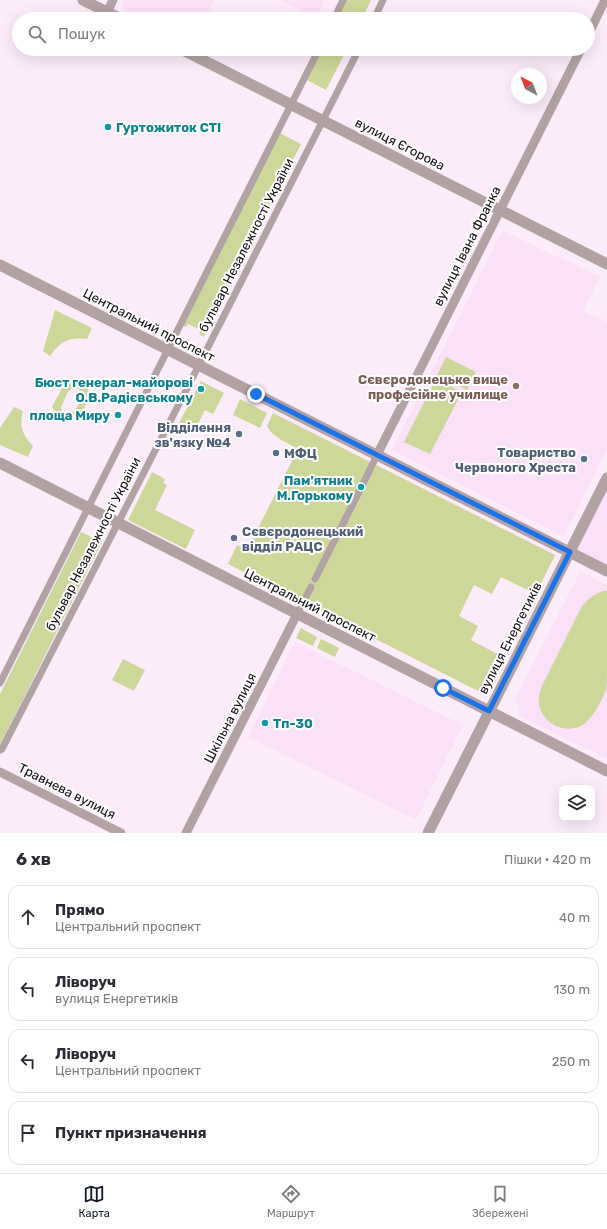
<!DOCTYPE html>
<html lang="uk">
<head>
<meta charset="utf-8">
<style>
  body { margin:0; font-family:Rubik,sans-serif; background:#f2f2f3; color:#2b2b33 }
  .controls { position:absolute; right:12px; bottom:12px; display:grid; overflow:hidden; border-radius:8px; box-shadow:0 4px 16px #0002 }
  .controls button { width:36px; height:36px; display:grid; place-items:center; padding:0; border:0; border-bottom:1px solid #e1e1e2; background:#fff; color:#2b2b33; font:20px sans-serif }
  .compass { position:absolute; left:511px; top:68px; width:36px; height:36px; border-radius:50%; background:#fff; box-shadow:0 4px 16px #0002; rotate:318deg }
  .stop { position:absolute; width:12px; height:12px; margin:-9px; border:3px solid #1a73e8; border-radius:50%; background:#fff }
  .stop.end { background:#1a73e8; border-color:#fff; box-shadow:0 1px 4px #0008 }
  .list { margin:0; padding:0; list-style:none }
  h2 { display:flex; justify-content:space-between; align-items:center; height:52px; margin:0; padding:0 16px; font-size:17px }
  h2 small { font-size:13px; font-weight:400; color:#7c7c81 }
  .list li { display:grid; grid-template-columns:26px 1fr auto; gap:12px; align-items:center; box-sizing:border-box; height:64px; margin:0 8px 8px; padding:0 8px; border:1px solid #e1e1e2; border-radius:12px }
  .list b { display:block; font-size:15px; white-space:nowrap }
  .list p { margin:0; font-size:13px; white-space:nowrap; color:#7c7c81 }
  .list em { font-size:13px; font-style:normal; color:#7c7c81 }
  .icon { flex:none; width:22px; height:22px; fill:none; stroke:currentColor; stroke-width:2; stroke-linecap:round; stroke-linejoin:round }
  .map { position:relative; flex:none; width:607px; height:833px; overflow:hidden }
  .search { position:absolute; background:#fff; box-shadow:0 4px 16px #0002; left:12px; right:12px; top:12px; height:44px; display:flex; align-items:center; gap:10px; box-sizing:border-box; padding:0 14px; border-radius:22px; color:#7c7c81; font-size:15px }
  .sheet { height:340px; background:#fff }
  nav { display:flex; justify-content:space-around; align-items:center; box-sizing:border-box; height:56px; border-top:1px solid #e1e1e2; background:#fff; font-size:11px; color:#7c7c81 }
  nav a { display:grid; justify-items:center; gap:2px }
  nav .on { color:#111827 }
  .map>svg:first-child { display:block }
  .built { fill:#fbe1f8 }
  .green { fill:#cdd799; fill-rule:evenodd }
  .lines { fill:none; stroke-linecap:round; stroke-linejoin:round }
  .pedestrian { stroke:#b2a2a4; stroke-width:7 }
  .minor { stroke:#b2a2a4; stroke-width:9 }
  .tertiary { stroke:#b2a2a4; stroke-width:11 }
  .route { stroke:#1a73e8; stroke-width:5 }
  .culture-dot { fill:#0f9aa8; stroke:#fff; stroke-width:1.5 }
  .education-dot { fill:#8d6e63; stroke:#fff; stroke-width:1.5 }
  .service-dot { fill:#5c6f8a; stroke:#fff; stroke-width:1.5 }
  .labels { text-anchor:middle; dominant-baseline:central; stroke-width:4; stroke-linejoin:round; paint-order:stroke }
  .culture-label { font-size:13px; font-weight:bold; fill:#0d838f; stroke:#fff; text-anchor:end }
  .street-label { font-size:13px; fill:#150c14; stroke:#fff }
  .education-label { font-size:13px; font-weight:bold; fill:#785e54; stroke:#fff; text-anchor:end }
  .service-label { font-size:13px; font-weight:bold; fill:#4e5e75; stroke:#fff; text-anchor:end }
</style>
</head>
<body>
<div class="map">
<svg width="607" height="833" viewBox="0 0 607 833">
  <rect width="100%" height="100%" fill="#fcecfa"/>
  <g class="built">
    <path d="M124,0H214L205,19H145L121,7Z"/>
    <path d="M280,0H325L316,18Z"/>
    <path d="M503,230L555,256L557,255L600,277L583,311L607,322V449L564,536L392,450Z"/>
    <path d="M607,489V567L576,551Z"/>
    <path d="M580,572L607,585V759L518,715L519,710L515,699Z"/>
    <path d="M295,642L463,725L416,820L248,737Z"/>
  </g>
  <g class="green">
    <path d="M345,0H371L362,19H335Z"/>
    <path d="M320,49H347L326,90L305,79Z"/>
    <path d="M278,132L301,144L204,337L199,334L201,330L188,324L186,327L181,325Z"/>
    <path d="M55,310L92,328L87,339C68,337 61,341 50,356L43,351Z"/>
    <path d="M446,357L476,372L467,390L437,375Z"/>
    <path d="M436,379L462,392L430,454L404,442Z"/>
    <path d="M66,381C83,383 80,379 91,394L78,421C59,421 64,421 52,407ZM71,389C97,382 66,435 61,407L68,392Z"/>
    <path d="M201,381L224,393L213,414L205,410L193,434L177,427Z"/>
    <path d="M240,399L267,413L260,428L233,415Z"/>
    <path d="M14,407L23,411C19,427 22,434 33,446L28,457L0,445V428Z"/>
    <path d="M273,413L555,555L536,594L501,577L492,594L474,585L459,616L478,626L471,640L501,656L482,693L228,564L237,545L247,550L298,449C287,442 273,438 267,426Z"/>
    <path d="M152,472L165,479L163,483L167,485L155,510L195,530L186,549L128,520Z"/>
    <path d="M81,532L102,542L0,745V694Z"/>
    <path d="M603,591H607C607,616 607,640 607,665C607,672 607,682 606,689C603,700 591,721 581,726C563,734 542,723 539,704C538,697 540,692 542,686L581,608C587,599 593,595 603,591Z"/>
    <path d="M301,628L317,637L313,646L296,638Z"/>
    <path d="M321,639L339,648L335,657L317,648Z"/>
    <path d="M123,659L145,670L134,691L112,680Z"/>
  </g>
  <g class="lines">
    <g class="pedestrian">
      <path d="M334,19L343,0"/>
      <path d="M374,19L383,0"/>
      <path d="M363,484L377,455"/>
      <path d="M315,579L359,492"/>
      <path d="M297,614L311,587"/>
      <path d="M0,683L319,49"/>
      <path d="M0,750L2,749L199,365L359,49"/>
    </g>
    <g class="minor">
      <path d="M107,12L113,0"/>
      <path d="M588,35L605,0"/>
      <path d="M377,455L581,49"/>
      <path d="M0,772L121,833"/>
      <path d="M186,833L297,614"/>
    </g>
    <g class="tertiary">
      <path d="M83,0L121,19"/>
      <path d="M181,49L607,264"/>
      <path d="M0,265L607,571"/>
      <path d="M0,463L607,771"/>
      <path d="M428,833L607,478"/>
    </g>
  </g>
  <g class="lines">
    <path class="route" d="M256,394L570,552L489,711L443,688"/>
  </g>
  <g class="culture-dot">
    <circle cx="108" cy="127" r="4"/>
    <circle cx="201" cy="389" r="4"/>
    <circle cx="118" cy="415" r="4"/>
    <circle cx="361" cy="487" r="4"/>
    <circle cx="265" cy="723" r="4"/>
  </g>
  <circle class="education-dot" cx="516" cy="386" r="4"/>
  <g class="service-dot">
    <circle cx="239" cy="434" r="4"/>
    <circle cx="276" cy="453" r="4"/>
    <circle cx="584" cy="459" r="4"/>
    <circle cx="234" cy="538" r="4"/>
  </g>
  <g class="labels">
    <g class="culture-label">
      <text x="116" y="127" text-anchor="start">Гуртожиток СТІ</text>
      <text x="193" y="382">Бюст генерал-майорові<tspan x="193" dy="15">О.В.Радієвському</tspan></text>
      <text x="110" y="415">площа Миру</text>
      <text x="353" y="480">Пам'ятник<tspan x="353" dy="15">М.Горькому</tspan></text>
      <text x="273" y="723" text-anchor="start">Тп-30</text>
    </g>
    <g class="street-label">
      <text transform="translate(400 144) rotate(27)">вулиця Єгорова</text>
      <text transform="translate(246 245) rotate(-63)">бульвар Незалежності України</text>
      <text transform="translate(467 246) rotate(-63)">вулиця Івана Франка</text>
      <text transform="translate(149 325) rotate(27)">Центральний проспект</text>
      <text transform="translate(93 544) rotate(-63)">бульвар Незалежності України</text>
      <text transform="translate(310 605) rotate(27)">Центральний проспект</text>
      <text transform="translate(510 638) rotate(-63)">вулиця Енергетиків</text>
      <text transform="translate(230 718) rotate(-63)">Шкільна вулиця</text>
      <text transform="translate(67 791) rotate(27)">Травнева вулиця</text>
    </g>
    <g class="education-label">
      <text x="508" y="379">Сєвєродонецьке вище<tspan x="508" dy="15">професійне училище</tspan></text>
    </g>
    <g class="service-label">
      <text x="231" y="427">Відділення<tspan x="231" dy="15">зв'язку №4</tspan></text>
      <text x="576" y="452">Товариство<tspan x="576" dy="15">Червоного Хреста</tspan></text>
      <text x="284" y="453" text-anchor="start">МФЦ</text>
      <text x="242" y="531" text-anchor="start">Сєвєродонецький<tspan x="242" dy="15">відділ РАЦС</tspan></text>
    </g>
  </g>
</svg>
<div class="controls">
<button><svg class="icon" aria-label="layers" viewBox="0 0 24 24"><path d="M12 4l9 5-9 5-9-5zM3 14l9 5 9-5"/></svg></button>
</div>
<svg class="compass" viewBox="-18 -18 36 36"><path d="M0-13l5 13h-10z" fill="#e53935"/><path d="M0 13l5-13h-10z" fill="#7c7c81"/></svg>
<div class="stop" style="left:443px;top:688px"></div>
<div class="stop end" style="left:256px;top:394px"></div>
<div class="search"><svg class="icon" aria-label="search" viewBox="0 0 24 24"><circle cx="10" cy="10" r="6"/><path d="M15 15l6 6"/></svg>Пошук</div>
</div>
<section class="sheet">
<h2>6 хв<small>Пішки · 420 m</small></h2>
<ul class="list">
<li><svg class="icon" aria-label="ahead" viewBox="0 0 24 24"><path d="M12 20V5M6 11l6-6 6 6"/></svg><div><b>Прямо</b><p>Центральний проспект</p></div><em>40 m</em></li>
<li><svg class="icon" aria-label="left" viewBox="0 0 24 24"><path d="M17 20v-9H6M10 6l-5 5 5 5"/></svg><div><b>Ліворуч</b><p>вулиця Енергетиків</p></div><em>130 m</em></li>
<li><svg class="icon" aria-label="left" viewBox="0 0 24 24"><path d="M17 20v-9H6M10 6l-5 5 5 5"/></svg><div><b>Ліворуч</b><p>Центральний проспект</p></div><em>250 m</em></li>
<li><svg class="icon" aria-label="arrive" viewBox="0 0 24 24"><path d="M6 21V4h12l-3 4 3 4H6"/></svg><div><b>Пункт призначення</b></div></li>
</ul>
</section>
<nav>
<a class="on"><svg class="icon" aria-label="map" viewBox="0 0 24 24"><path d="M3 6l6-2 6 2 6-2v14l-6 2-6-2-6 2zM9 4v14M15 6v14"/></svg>Карта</a>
<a><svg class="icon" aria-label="directions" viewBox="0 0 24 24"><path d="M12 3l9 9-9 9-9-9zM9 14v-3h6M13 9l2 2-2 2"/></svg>Маршрут</a>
<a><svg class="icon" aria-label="saved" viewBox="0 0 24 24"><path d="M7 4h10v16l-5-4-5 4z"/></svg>Збережені</a>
</nav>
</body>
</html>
